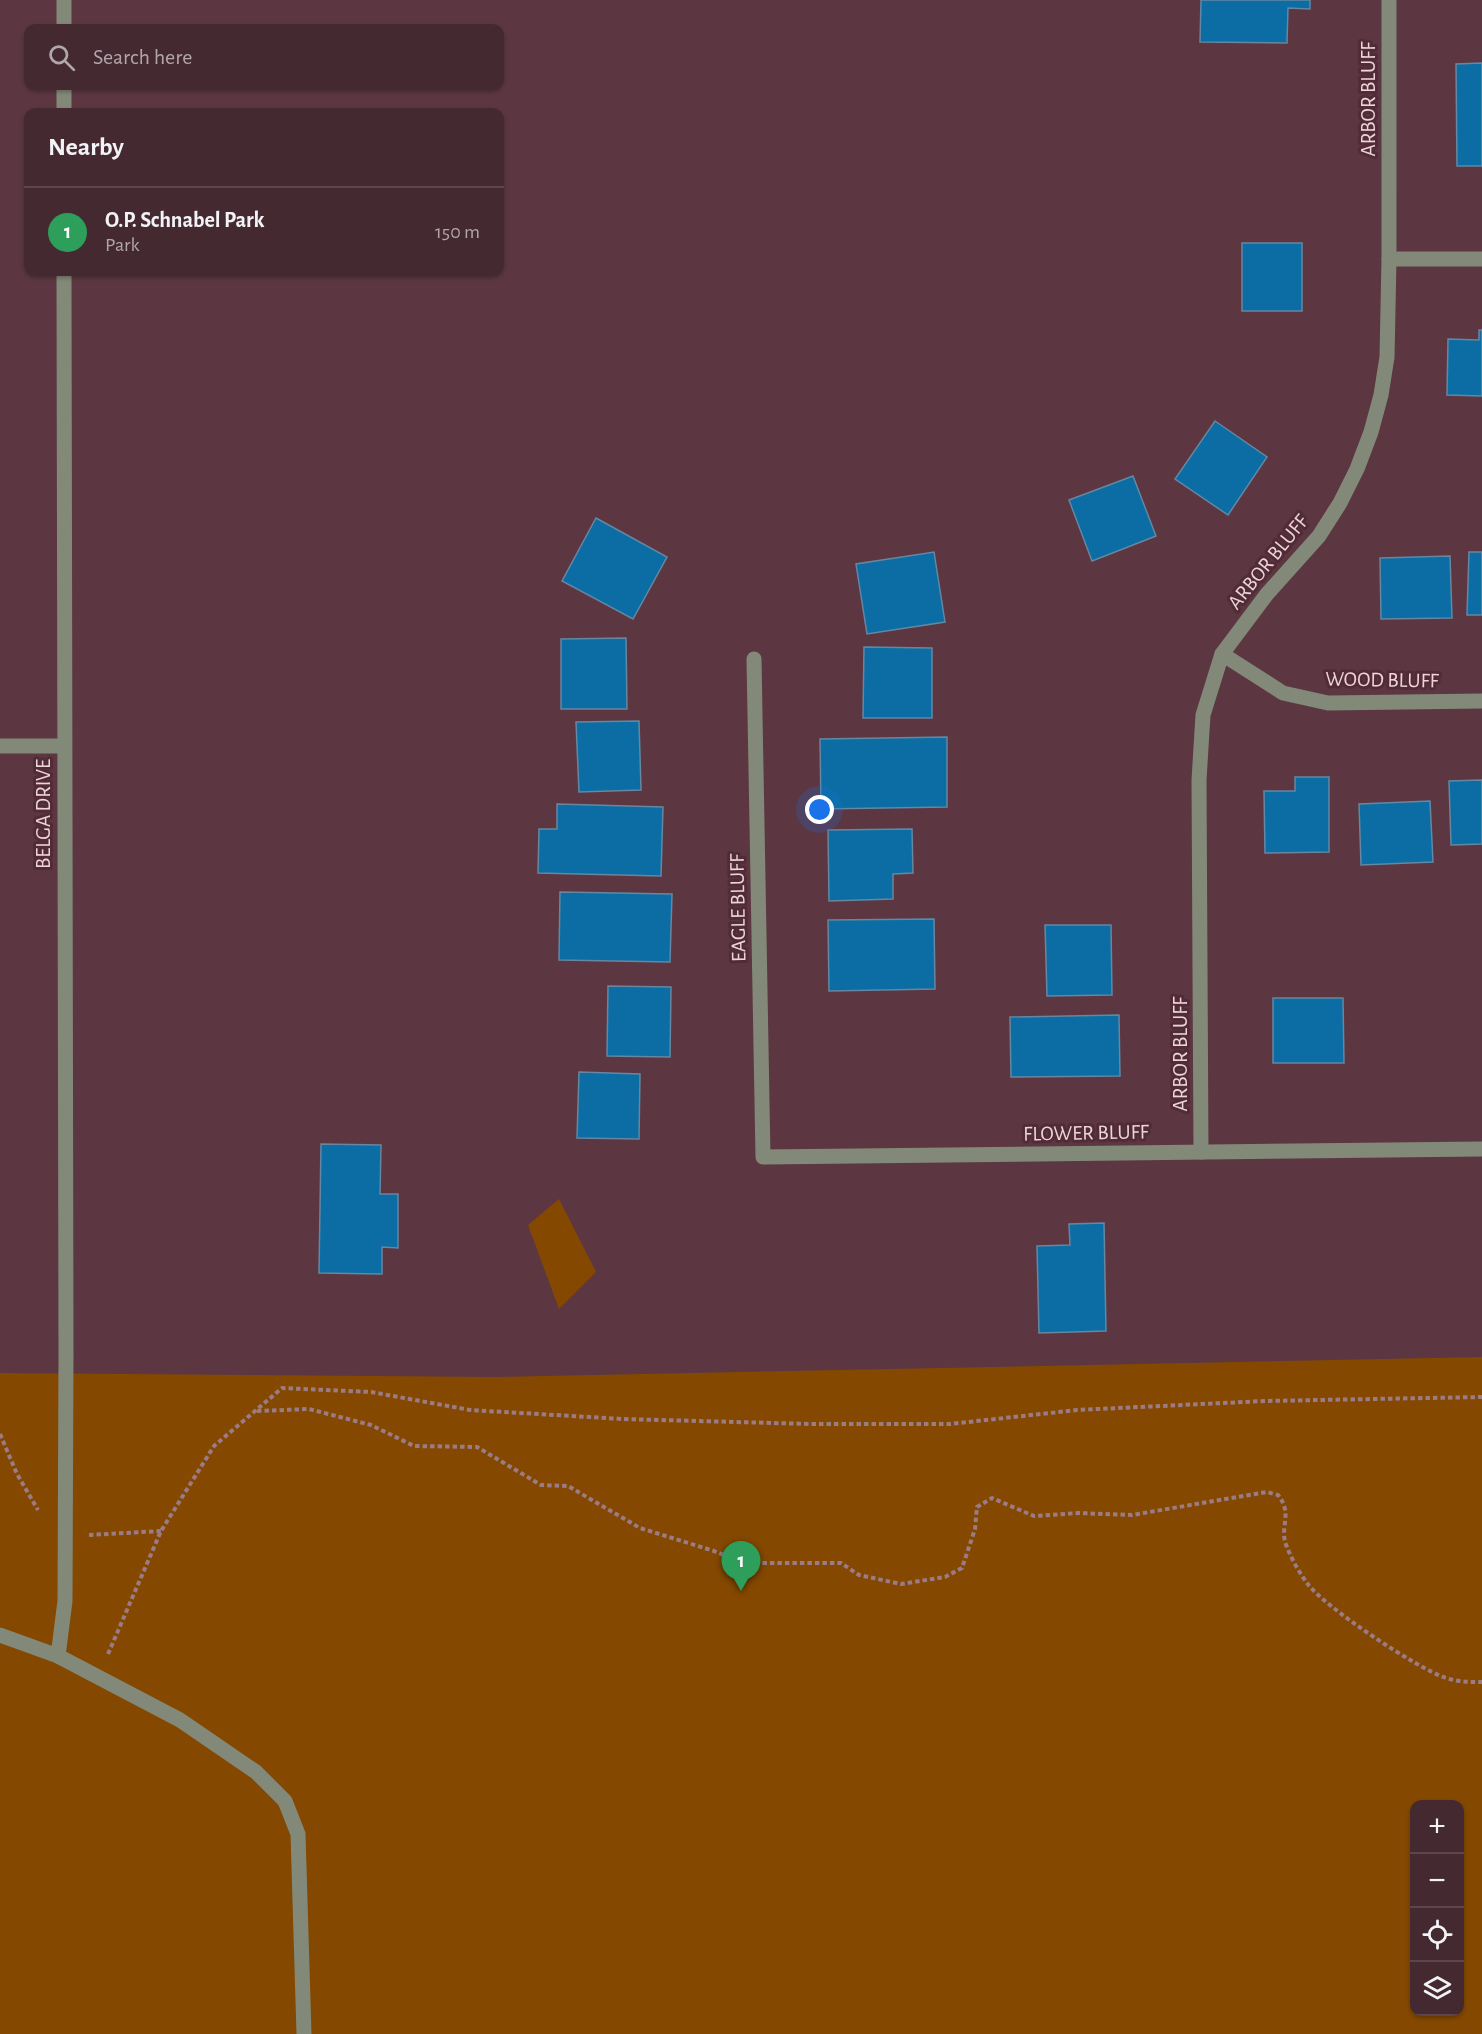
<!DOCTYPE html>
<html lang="en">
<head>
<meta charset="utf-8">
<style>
  body { margin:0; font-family:"Alegreya Sans",sans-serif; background:#4c3139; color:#f1f3f6 }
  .controls { position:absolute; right:18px; bottom:18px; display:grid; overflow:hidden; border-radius:12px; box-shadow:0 2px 4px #0004 }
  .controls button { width:54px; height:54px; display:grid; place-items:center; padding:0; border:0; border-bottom:2px solid #5d454d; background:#452931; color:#f1f3f6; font:30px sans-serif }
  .you { position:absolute; left:820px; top:810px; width:21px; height:21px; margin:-15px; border:4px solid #fff; border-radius:50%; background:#1a73e8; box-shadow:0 0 0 9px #1a73e833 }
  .badge { display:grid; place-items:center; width:39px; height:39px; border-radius:50%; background:#5bcebc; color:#fff; font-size:20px; font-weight:700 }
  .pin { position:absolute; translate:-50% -50px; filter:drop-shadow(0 2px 3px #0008) }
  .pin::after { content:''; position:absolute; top:32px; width:21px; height:18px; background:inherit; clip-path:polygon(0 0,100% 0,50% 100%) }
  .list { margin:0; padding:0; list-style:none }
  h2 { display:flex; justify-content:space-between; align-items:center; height:78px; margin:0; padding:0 24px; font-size:26px }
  h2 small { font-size:20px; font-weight:400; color:#b0a6ab }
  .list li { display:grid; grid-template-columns:39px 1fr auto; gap:18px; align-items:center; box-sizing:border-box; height:90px; padding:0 24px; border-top:2px solid #5d454d }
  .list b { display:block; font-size:22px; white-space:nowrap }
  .list p { margin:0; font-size:20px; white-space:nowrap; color:#b0a6ab }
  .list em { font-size:20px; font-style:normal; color:#b0a6ab }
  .icon { flex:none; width:33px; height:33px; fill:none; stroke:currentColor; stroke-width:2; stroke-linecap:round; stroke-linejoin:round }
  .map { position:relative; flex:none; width:1482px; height:2034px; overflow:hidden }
  .search { position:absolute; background:#452931; box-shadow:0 2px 4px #0004; left:24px; top:24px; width:480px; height:66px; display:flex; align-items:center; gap:15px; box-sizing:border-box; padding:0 21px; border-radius:12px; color:#b0a6ab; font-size:22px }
  .panel { position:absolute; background:#452931; box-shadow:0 2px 4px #0004; left:24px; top:108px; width:480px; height:168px; border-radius:12px }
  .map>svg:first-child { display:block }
  .green { fill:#844800; fill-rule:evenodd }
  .building { fill:#0b6da3; stroke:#6587a1; stroke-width:1.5 }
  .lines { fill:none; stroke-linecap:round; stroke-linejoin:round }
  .path { stroke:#9b7b84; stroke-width:4; stroke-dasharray:4.5 3; stroke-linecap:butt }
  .minor { stroke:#838978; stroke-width:15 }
  .labels { text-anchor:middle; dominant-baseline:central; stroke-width:6; stroke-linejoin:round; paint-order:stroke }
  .street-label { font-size:21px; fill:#ecd4da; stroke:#512c37 }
</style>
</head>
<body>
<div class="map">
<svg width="1482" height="2034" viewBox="0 0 1482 2034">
  <rect width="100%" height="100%" fill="#5c3741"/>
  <g class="green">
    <path d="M559,1199L596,1272L559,1309L528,1225Z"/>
    <path d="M1482,1357V2034H0V1373L493,1377ZM1414,1804H1460V2012H1414Z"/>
  </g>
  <g class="building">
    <path d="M1201,0H1310V9L1288,8L1287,43L1200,42Z"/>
    <path d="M1482,63V166H1457L1456,64Z"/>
    <rect x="1242" y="243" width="60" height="68"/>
    <path d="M1479,330H1482V396L1447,395L1448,339L1479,340Z"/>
    <path d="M1215,421L1267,457L1228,515L1175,479Z"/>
    <path d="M1133,476L1156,536L1092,561L1069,500Z"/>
    <path d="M596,518L667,557L633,619L562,581Z"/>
    <path d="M934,552L945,622L867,634L856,564Z"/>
    <path d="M1469,552H1482V615H1467Z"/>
    <path d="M1450,556L1452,618L1381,619L1380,558Z"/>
    <path d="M626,638L627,709H561V639Z"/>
    <path d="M864,647L932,648V718H863Z"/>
    <path d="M639,721L641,790L579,792L576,722Z"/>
    <path d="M947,737V807L821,809L820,739Z"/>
    <path d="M1295,777H1329V852L1265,853L1264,791H1295Z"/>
    <path d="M1482,780V844L1451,845L1449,781Z"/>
    <path d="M1430,801L1433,862L1361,865L1359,804Z"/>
    <path d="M557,804L663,807L661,876L538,873L539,829H557Z"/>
    <path d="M912,829L913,873L893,874V899L829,901L828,830Z"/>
    <path d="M560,892L672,894L670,962L559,960Z"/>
    <path d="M934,919L935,989L829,991L828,920Z"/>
    <path d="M1045,925H1111L1112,995L1047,996Z"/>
    <path d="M608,986L671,987L670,1057L607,1056Z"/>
    <path d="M1273,998H1343L1344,1063H1273Z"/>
    <path d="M1119,1015L1120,1076L1011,1077L1010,1017Z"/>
    <path d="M579,1072L640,1074L639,1139L577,1138Z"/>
    <path d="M321,1144L381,1145L380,1194H398V1248L382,1247V1274L319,1273Z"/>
    <path d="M1104,1223L1106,1331L1039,1333L1037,1246L1070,1245L1069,1224Z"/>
  </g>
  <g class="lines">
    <g class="path">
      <path d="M257,1411L309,1409L371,1425L414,1446L477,1447L541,1485L568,1486L640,1528L714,1551L743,1563H841L859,1575L901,1584L945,1577L962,1568L975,1529L977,1507L992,1498L1034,1516L1078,1513L1132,1515L1267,1492L1278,1495C1294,1515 1278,1528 1287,1547C1291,1558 1299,1572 1307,1583C1323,1606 1418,1669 1446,1678C1459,1682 1469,1682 1482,1682"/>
      <path d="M0,1434L17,1474L38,1510"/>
      <path d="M89,1535L161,1531"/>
      <path d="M108,1654L161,1531L214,1446L282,1388L371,1392L470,1410L623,1419L811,1424H950L1077,1410L1265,1401L1482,1397"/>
    </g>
    <g class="minor">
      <path d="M64,0V28"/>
      <path d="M64,112V86"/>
      <path d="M1389,259H1482"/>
      <path d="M1222,654L1283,693L1328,703L1482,701"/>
      <path d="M754,659L763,1157L1482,1149"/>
      <path d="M0,746H64"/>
      <path d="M1201,1152L1199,780L1203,715L1222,654L1267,594L1319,536L1340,503L1357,469L1371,432L1381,395L1387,357L1389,259V0"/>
      <path d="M0,1635L58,1656L180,1720L256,1772L285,1801L298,1834L304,2034"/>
      <path d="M58,1656L65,1601L66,1356L64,272"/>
    </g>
  </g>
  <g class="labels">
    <g class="street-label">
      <text transform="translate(1368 99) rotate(-90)">ARBOR BLUFF</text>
      <text transform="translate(1268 562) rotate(-51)">ARBOR BLUFF</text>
      <text transform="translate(1382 680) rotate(1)">WOOD BLUFF</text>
      <text transform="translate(43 814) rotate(-90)">BELGA DRIVE</text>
      <text transform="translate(738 908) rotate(-91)">EAGLE BLUFF</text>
      <text transform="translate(1180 1054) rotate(-90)">ARBOR BLUFF</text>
      <text transform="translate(1086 1133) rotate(-1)">FLOWER BLUFF</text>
    </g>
  </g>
</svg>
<div class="controls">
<button>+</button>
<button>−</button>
<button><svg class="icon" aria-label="locate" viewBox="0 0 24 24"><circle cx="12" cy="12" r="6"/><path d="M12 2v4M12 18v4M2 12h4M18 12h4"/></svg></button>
<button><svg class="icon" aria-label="layers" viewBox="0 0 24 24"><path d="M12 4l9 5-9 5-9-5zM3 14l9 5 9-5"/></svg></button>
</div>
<div class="you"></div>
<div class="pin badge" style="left:741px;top:1591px;background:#2e9e5b">1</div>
<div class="search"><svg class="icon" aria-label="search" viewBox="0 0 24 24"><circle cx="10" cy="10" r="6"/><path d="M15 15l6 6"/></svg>Search here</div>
<section class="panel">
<h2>Nearby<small></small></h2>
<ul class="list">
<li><span class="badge" style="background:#2e9e5b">1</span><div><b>O.P. Schnabel Park</b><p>Park</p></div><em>150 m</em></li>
</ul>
</section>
</div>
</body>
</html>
